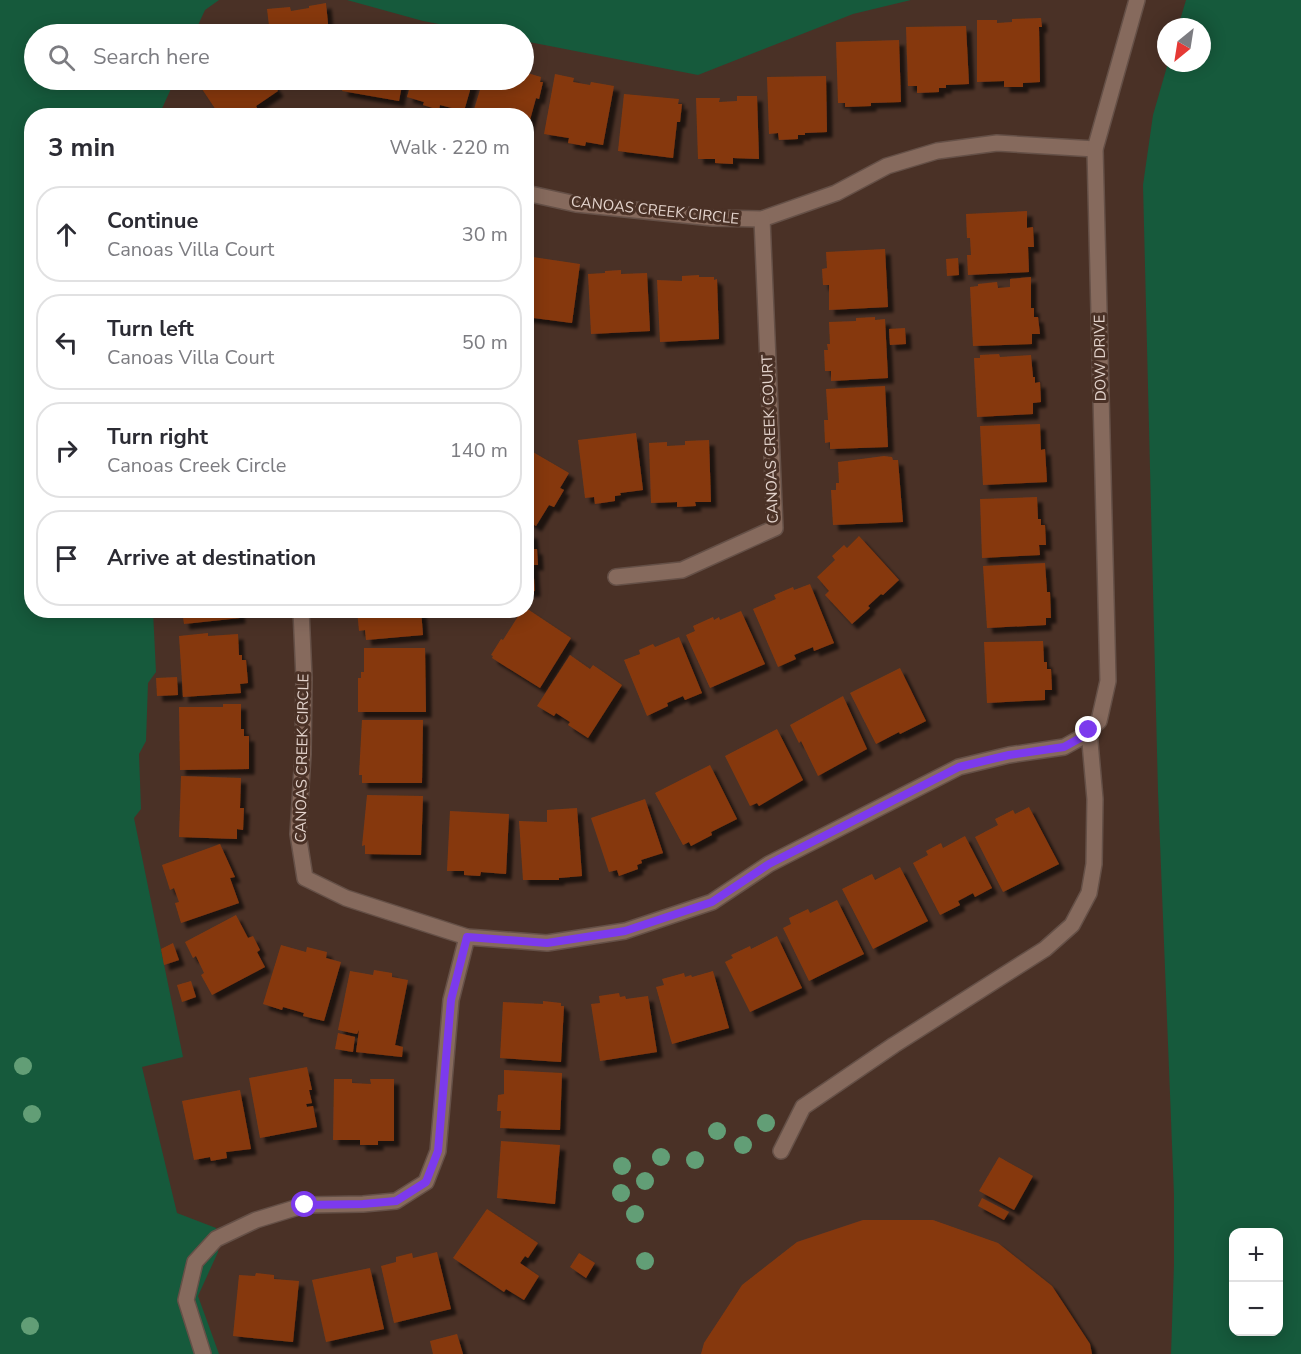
<!DOCTYPE html>
<html lang="en">
<head>
<meta charset="utf-8">
<style>
  body { margin:0; font-family:"Nunito Sans",sans-serif; background:#f7f7f7; color:#2b2b33 }
  .controls { position:absolute; right:18px; bottom:18px; display:grid; overflow:hidden; border-radius:12px; box-shadow:0 3px 15px #0003 }
  .controls button { width:54px; height:54px; display:grid; place-items:center; padding:0; border:0; border-bottom:2px solid #e1e1e2; background:#fff; color:#2b2b33; font:30px sans-serif }
  .compass { position:absolute; left:1157px; top:18px; width:54px; height:54px; border-radius:50%; background:#fff; box-shadow:0 3px 15px #0003; rotate:210deg }
  .stop { position:absolute; width:18px; height:18px; margin:-14px; border:4px solid #7c3aed; border-radius:50%; background:#fff }
  .stop.end { background:#7c3aed; border-color:#fff; box-shadow:0 2px 6px #0008 }
  .list { margin:0; padding:0; list-style:none }
  h2 { display:flex; justify-content:space-between; align-items:center; height:78px; margin:0; padding:0 24px; font-size:26px }
  h2 small { font-size:20px; font-weight:400; color:#7c7c81 }
  .list li { display:grid; grid-template-columns:39px 1fr auto; gap:18px; align-items:center; box-sizing:border-box; height:96px; margin:0 12px 12px; padding:0 12px; border:2px solid #e1e1e2; border-radius:24px }
  .list b { display:block; font-size:22px; white-space:nowrap }
  .list p { margin:0; font-size:20px; white-space:nowrap; color:#7c7c81 }
  .list em { font-size:20px; font-style:normal; color:#7c7c81 }
  .icon { flex:none; width:33px; height:33px; fill:none; stroke:currentColor; stroke-width:2; stroke-linecap:round; stroke-linejoin:round }
  .map { position:relative; flex:none; width:1301px; height:1354px; overflow:hidden }
  .search { position:absolute; background:#fff; box-shadow:0 3px 15px #0003; left:24px; top:24px; width:510px; height:66px; display:flex; align-items:center; gap:15px; box-sizing:border-box; padding:0 21px; border-radius:33px; color:#7c7c81; font-size:22px }
  .panel { position:absolute; background:#fff; box-shadow:0 3px 15px #0003; left:24px; top:108px; width:510px; height:510px; border-radius:24px }
  .map>svg:first-child { display:block }
  .green { fill:#165a3c; fill-rule:evenodd }
  .building { fill:#86390f; filter:url(#shadow) }
  .lines { fill:none; stroke-linecap:round; stroke-linejoin:round }
  .lane-casing { stroke:#655047; stroke-width:18 }
  .street-casing { stroke:#655047; stroke-width:18 }
  .lane { stroke:#866a5d; stroke-width:15 }
  .street { stroke:#866a5d; stroke-width:15 }
  .tree { fill:#629e76 }
  .route { stroke:#7c3aed; stroke-width:8 }
  .labels { text-anchor:middle; dominant-baseline:central; stroke-width:6; stroke-linejoin:round; paint-order:stroke }
  .street-label { font-size:15px; fill:#e3d3cc; stroke:#4a3126 }
</style>
</head>
<body>
<div class="map">
<svg width="1301" height="1354" viewBox="0 0 1301 1354">
  <defs>
    <filter id="shadow"><feDropShadow dx="5.5" dy="5.5" stdDeviation="1.5" flood-color="#0009"/></filter>
  </defs>
  <rect width="100%" height="100%" fill="#4a3126"/>
  <g class="green">
    <path d="M0,0H219L205,10L194,34H34V80H175L159,115L32,116V610L153,611L156,672L148,683L146,741L139,754L141,809L134,818L183,1057L142,1067L177,1213L216,1228L218,1252L198,1296L219,1354H0Z"/>
    <path d="M347,0H911L853,14L698,75L524,41V34H492L423,21Z"/>
    <path d="M1186,0H1301V1354H1171L1174,1264V1195L1158,792L1143,185L1153,115L1168,63H1202V27H1178ZM1234,1232H1278V1332H1234Z"/>
  </g>
  <g class="building">
    <path d="M326,3L329,34H270L267,9L290,7L291,11L309,8V6Z"/>
    <path d="M1041,18L1042,27H1039L1040,82L1023,83V87H1004V81L977,82V20H997V23L1012,22V19Z"/>
    <path d="M966,26L969,84L946,85V88H939V92L917,93V86H908L906,27Z"/>
    <path d="M899,40L901,102L871,103V106L845,107V103H838L836,42Z"/>
    <path d="M524,72L541,77L540,82H543L539,99L536,98L527,131L526,116H472L483,80H524Z"/>
    <path d="M555,74L574,78L573,82L590,85L591,82L614,86L603,145L586,142L585,146L568,143L569,138L544,134Z"/>
    <path d="M826,76L827,132L805,133V135H798V139L779,140L778,133L769,134L767,77Z"/>
    <path d="M196,80H270L278,91L256,106L258,110L250,116H220Z"/>
    <path d="M344,80H403L399,101L342,91Z"/>
    <path d="M412,80H473L464,111L440,105L439,110L423,105L424,102L407,97Z"/>
    <path d="M624,94L679,99L678,104H682L680,122H677L673,158L618,151Z"/>
    <path d="M737,96H757L759,159L733,158V164L715,163V159H698L696,98H720L719,102L737,101Z"/>
    <path d="M1027,211V228L1033,227L1034,247H1028L1029,272L968,275L967,255H971L970,238H967L966,214Z"/>
    <path d="M885,249L888,307L829,310V285H823L822,269L827,268L826,252Z"/>
    <path d="M526,256L580,264L572,323L526,317Z"/>
    <path d="M958,258L959,275L947,276L946,259Z"/>
    <path d="M621,270V274L647,273L650,331L591,334L588,274L605,273V271Z"/>
    <path d="M699,275V277H714V280L717,279L719,339L660,342L657,280L682,281V276Z"/>
    <path d="M1031,277V308H1034V317H1038L1040,334H1032V344L973,346L970,287L978,286V284L997,282L998,288L1010,287V279Z"/>
    <path d="M875,317V320L885,319L888,378L831,381V371H825L824,350H828L827,344H830L829,322L856,321V318Z"/>
    <path d="M905,328L906,344L890,345L889,329Z"/>
    <path d="M999,354L1000,357L1031,355L1033,377H1035V383L1040,382L1041,402L1033,403V414L977,417L974,358H980V355Z"/>
    <path d="M885,386L888,447L830,449V442L825,443L824,420H828L826,389Z"/>
    <path d="M1040,424L1041,450L1045,449L1047,482L983,485L980,426Z"/>
    <path d="M636,433L643,490L620,493L621,495L615,496V501L595,504L594,497L585,498L578,440Z"/>
    <path d="M709,440L711,502H695L696,506L677,507V502L651,503L649,443L667,442V446L685,445V441Z"/>
    <path d="M526,448L569,473L560,488L564,490L554,507L549,505L536,526L526,520Z"/>
    <path d="M884,456L892,457L893,460H898L903,522L833,525L831,490H836V483H839L838,462Z"/>
    <path d="M1037,497L1038,519H1041V525H1045L1046,545H1039L1040,555L982,558L980,499Z"/>
    <path d="M526,533H532L534,549H537L538,565H533L535,591L526,592Z"/>
    <path d="M859,536L899,580L883,595L881,594L868,606L870,608L852,624L825,595L829,591L817,577L835,560L832,556L844,545L847,548Z"/>
    <path d="M1045,563L1047,592H1050L1051,618H1046V625L987,628L983,566Z"/>
    <path d="M810,584L834,643L814,651L813,647L794,655L796,659L778,667L753,609L776,599L774,595L793,587L794,590Z"/>
    <path d="M526,608L571,638L540,688L492,658L493,656L491,655L501,639L503,640L522,610H526Z"/>
    <path d="M182,610H239L240,618L184,624Z"/>
    <path d="M357,610H421L423,635L366,640L365,630L359,631Z"/>
    <path d="M741,611L765,664L710,688L686,635L695,631L693,626L713,617L714,620L719,617L720,620Z"/>
    <path d="M208,633V636L238,634L239,655H242V660H246L248,683L240,684L241,693L183,697L179,636Z"/>
    <path d="M679,637L702,693L685,700L683,696L667,703L668,706L647,716L624,660L640,654L639,650L653,644L655,647Z"/>
    <path d="M1043,641L1044,662H1047V669H1051L1052,690H1045V700L987,703L984,642Z"/>
    <path d="M364,648H425L426,712H358V678H361V672H364Z"/>
    <path d="M570,655L590,669L593,665L622,685L588,738L568,725L570,722L556,713L554,716L537,706Z"/>
    <path d="M900,668L926,721L900,734L899,732L876,744L850,693Z"/>
    <path d="M177,677L178,695L157,696L156,678Z"/>
    <path d="M843,696L867,749L818,776L801,741L799,743L790,725Z"/>
    <path d="M223,704H241V729H244V736H249V769L180,770L179,707H223Z"/>
    <path d="M362,720H423L422,783H362V775H359Z"/>
    <path d="M777,729L803,780L759,806L757,803L750,806L725,756Z"/>
    <path d="M710,765L737,819L711,832L712,835L691,846L689,842L683,845L655,793Z"/>
    <path d="M181,776L241,778L240,808H244L243,830L237,829V839L179,837Z"/>
    <path d="M367,795L423,796L421,855L365,854V845L362,846Z"/>
    <path d="M645,799L663,853L641,860L642,863L637,865L638,869L619,876L617,870L609,872L591,818Z"/>
    <path d="M1029,807L1059,864L1003,892L975,837L998,825L995,819L1013,810L1015,814Z"/>
    <path d="M577,808L582,876L559,878V880H523L519,821L547,822V810Z"/>
    <path d="M450,811L509,814L506,874L481,872L480,876L464,875V871H447Z"/>
    <path d="M965,836L992,888L975,897L973,893L958,901L960,905L940,915L913,863L928,855L926,851L941,843L943,848Z"/>
    <path d="M220,844L235,877L230,878L239,903L181,923L175,903L179,902L174,888L170,890L162,865Z"/>
    <path d="M900,867L928,921L873,949L842,889L872,874L875,880Z"/>
    <path d="M837,900L864,954L809,981L783,928L791,924L789,918L808,909L810,913Z"/>
    <path d="M236,915L248,938L253,936L260,950L257,952L265,967L212,995L201,975L204,973L196,956L193,958L185,942Z"/>
    <path d="M777,936L802,988L750,1012L725,962L733,958L731,955L750,946L751,949Z"/>
    <path d="M173,943L179,960L164,965L161,949Z"/>
    <path d="M281,945L306,952L307,947L327,952L326,958L341,962L324,1021L303,1016L304,1013L283,1007L282,1010L263,1004Z"/>
    <path d="M374,970L392,973V977L408,980L395,1045L403,1047L402,1057L356,1052L359,1030L357,1034L338,1030L350,971L373,975Z"/>
    <path d="M713,971L729,1028L672,1044L656,987L664,985L662,979L684,973L685,977L691,975L692,977Z"/>
    <path d="M191,981L196,997L182,1002L177,985Z"/>
    <path d="M619,993L620,997L625,996L626,999L648,996L657,1052L600,1061L591,1004L600,1003L599,996Z"/>
    <path d="M543,1001L561,1003V1006H564L561,1062L500,1058L503,1002L543,1004Z"/>
    <path d="M338,1033L355,1037L353,1052L335,1049Z"/>
    <path d="M307,1067L312,1090H309L312,1103L306,1104L307,1107L313,1106L317,1127L260,1138L249,1078Z"/>
    <path d="M504,1070L562,1073L560,1130L500,1128L501,1111H497L498,1095L504,1094Z"/>
    <path d="M334,1079H352V1083L371,1084L370,1079H394V1141H378V1145H360V1140H333Z"/>
    <path d="M240,1090L251,1149L226,1152L227,1158L211,1161L210,1157L194,1160L182,1101Z"/>
    <path d="M501,1141L560,1145L555,1204L497,1198Z"/>
    <path d="M999,1157L1033,1176L1014,1210L979,1191Z"/>
    <path d="M982,1198L1009,1212L1004,1220L978,1206Z"/>
    <path d="M487,1209L538,1243L528,1258L525,1256L520,1263L539,1276L524,1300L506,1289L504,1292L453,1258Z"/>
    <path d="M863,1220H933L998,1243L1052,1286L1090,1344L1092,1354H701L704,1343L742,1285L797,1242Z"/>
    <path d="M437,1252L451,1309L394,1323L381,1266L396,1262V1257L412,1253L413,1258Z"/>
    <path d="M579,1253L595,1263L586,1278L570,1267Z"/>
    <path d="M370,1268L384,1329L326,1342L312,1280Z"/>
    <path d="M256,1273L274,1275V1279L299,1281L293,1342L233,1336L239,1275L255,1276Z"/>
    <path d="M457,1334L463,1354H433L430,1341Z"/>
  </g>
  <g class="lines">
    <g class="lane-casing">
      <g id="lane">
        <path d="M781,1151L803,1107L894,1045L1045,949L1072,925L1089,893L1094,864L1095,799L1089,731"/>
        <path d="M203,1354L186,1300L195,1262L216,1239L256,1220L305,1205"/>
      </g>
    </g>
    <g class="street-casing">
      <g id="street">
        <path d="M526,193L576,204L713,218L762,219L836,193L887,166L937,151L997,143L1095,149"/>
        <path d="M616,577L682,570L775,528L762,219"/>
        <path d="M301,610L304,678L303,754L298,834L305,878L346,898L467,937L547,943L625,931L712,902L769,864L959,767L1009,755L1064,747L1082,737L1099,721L1108,681L1095,149L1137,0"/>
        <path d="M305,1205L363,1204L396,1201L426,1182L438,1151L451,1000L467,937"/>
      </g>
    </g>
    <use href="#lane" class="lane"/>
    <use href="#street" class="street"/>
  </g>
  <g class="tree">
    <circle cx="23" cy="1066" r="9"/>
    <circle cx="32" cy="1114" r="9"/>
    <circle cx="766" cy="1123" r="9"/>
    <circle cx="717" cy="1131" r="9"/>
    <circle cx="743" cy="1145" r="9"/>
    <circle cx="661" cy="1157" r="9"/>
    <circle cx="695" cy="1160" r="9"/>
    <circle cx="622" cy="1166" r="9"/>
    <circle cx="645" cy="1181" r="9"/>
    <circle cx="621" cy="1193" r="9"/>
    <circle cx="635" cy="1214" r="9"/>
    <circle cx="645" cy="1261" r="9"/>
    <circle cx="30" cy="1326" r="9"/>
  </g>
  <g class="lines">
    <path class="route" d="M305,1205L363,1204L396,1201L426,1182L438,1151L451,1000L467,937L547,943L625,931L712,902L769,864L959,767L1009,755L1064,747L1082,737L1089,730"/>
  </g>
  <g class="labels">
    <g class="street-label">
      <text transform="translate(655 210) rotate(6)">CANOAS CREEK CIRCLE</text>
      <text transform="translate(1100 358) rotate(-91)">DOW DRIVE</text>
      <text transform="translate(770 439) rotate(-92)">CANOAS CREEK COURT</text>
      <text transform="translate(302 758) rotate(-89)">CANOAS CREEK CIRCLE</text>
    </g>
  </g>
</svg>
<div class="controls">
<button>+</button>
<button>−</button>
</div>
<svg class="compass" viewBox="-18 -18 36 36"><path d="M0-13l5 13h-10z" fill="#e53935"/><path d="M0 13l5-13h-10z" fill="#7c7c81"/></svg>
<div class="stop" style="left:305px;top:1205px"></div>
<div class="stop end" style="left:1089px;top:730px"></div>
<div class="search"><svg class="icon" aria-label="search" viewBox="0 0 24 24"><circle cx="10" cy="10" r="6"/><path d="M15 15l6 6"/></svg>Search here</div>
<section class="panel">
<h2>3 min<small>Walk · 220 m</small></h2>
<ul class="list">
<li><svg class="icon" aria-label="ahead" viewBox="0 0 24 24"><path d="M12 20V5M6 11l6-6 6 6"/></svg><div><b>Continue</b><p>Canoas Villa Court</p></div><em>30 m</em></li>
<li><svg class="icon" aria-label="left" viewBox="0 0 24 24"><path d="M17 20v-9H6M10 6l-5 5 5 5"/></svg><div><b>Turn left</b><p>Canoas Villa Court</p></div><em>50 m</em></li>
<li><svg class="icon" aria-label="right" viewBox="0 0 24 24"><path d="M7 20v-9h11M14 6l5 5-5 5"/></svg><div><b>Turn right</b><p>Canoas Creek Circle</p></div><em>140 m</em></li>
<li><svg class="icon" aria-label="arrive" viewBox="0 0 24 24"><path d="M6 21V4h12l-3 4 3 4H6"/></svg><div><b>Arrive at destination</b></div></li>
</ul>
</section>
</div>
</body>
</html>
